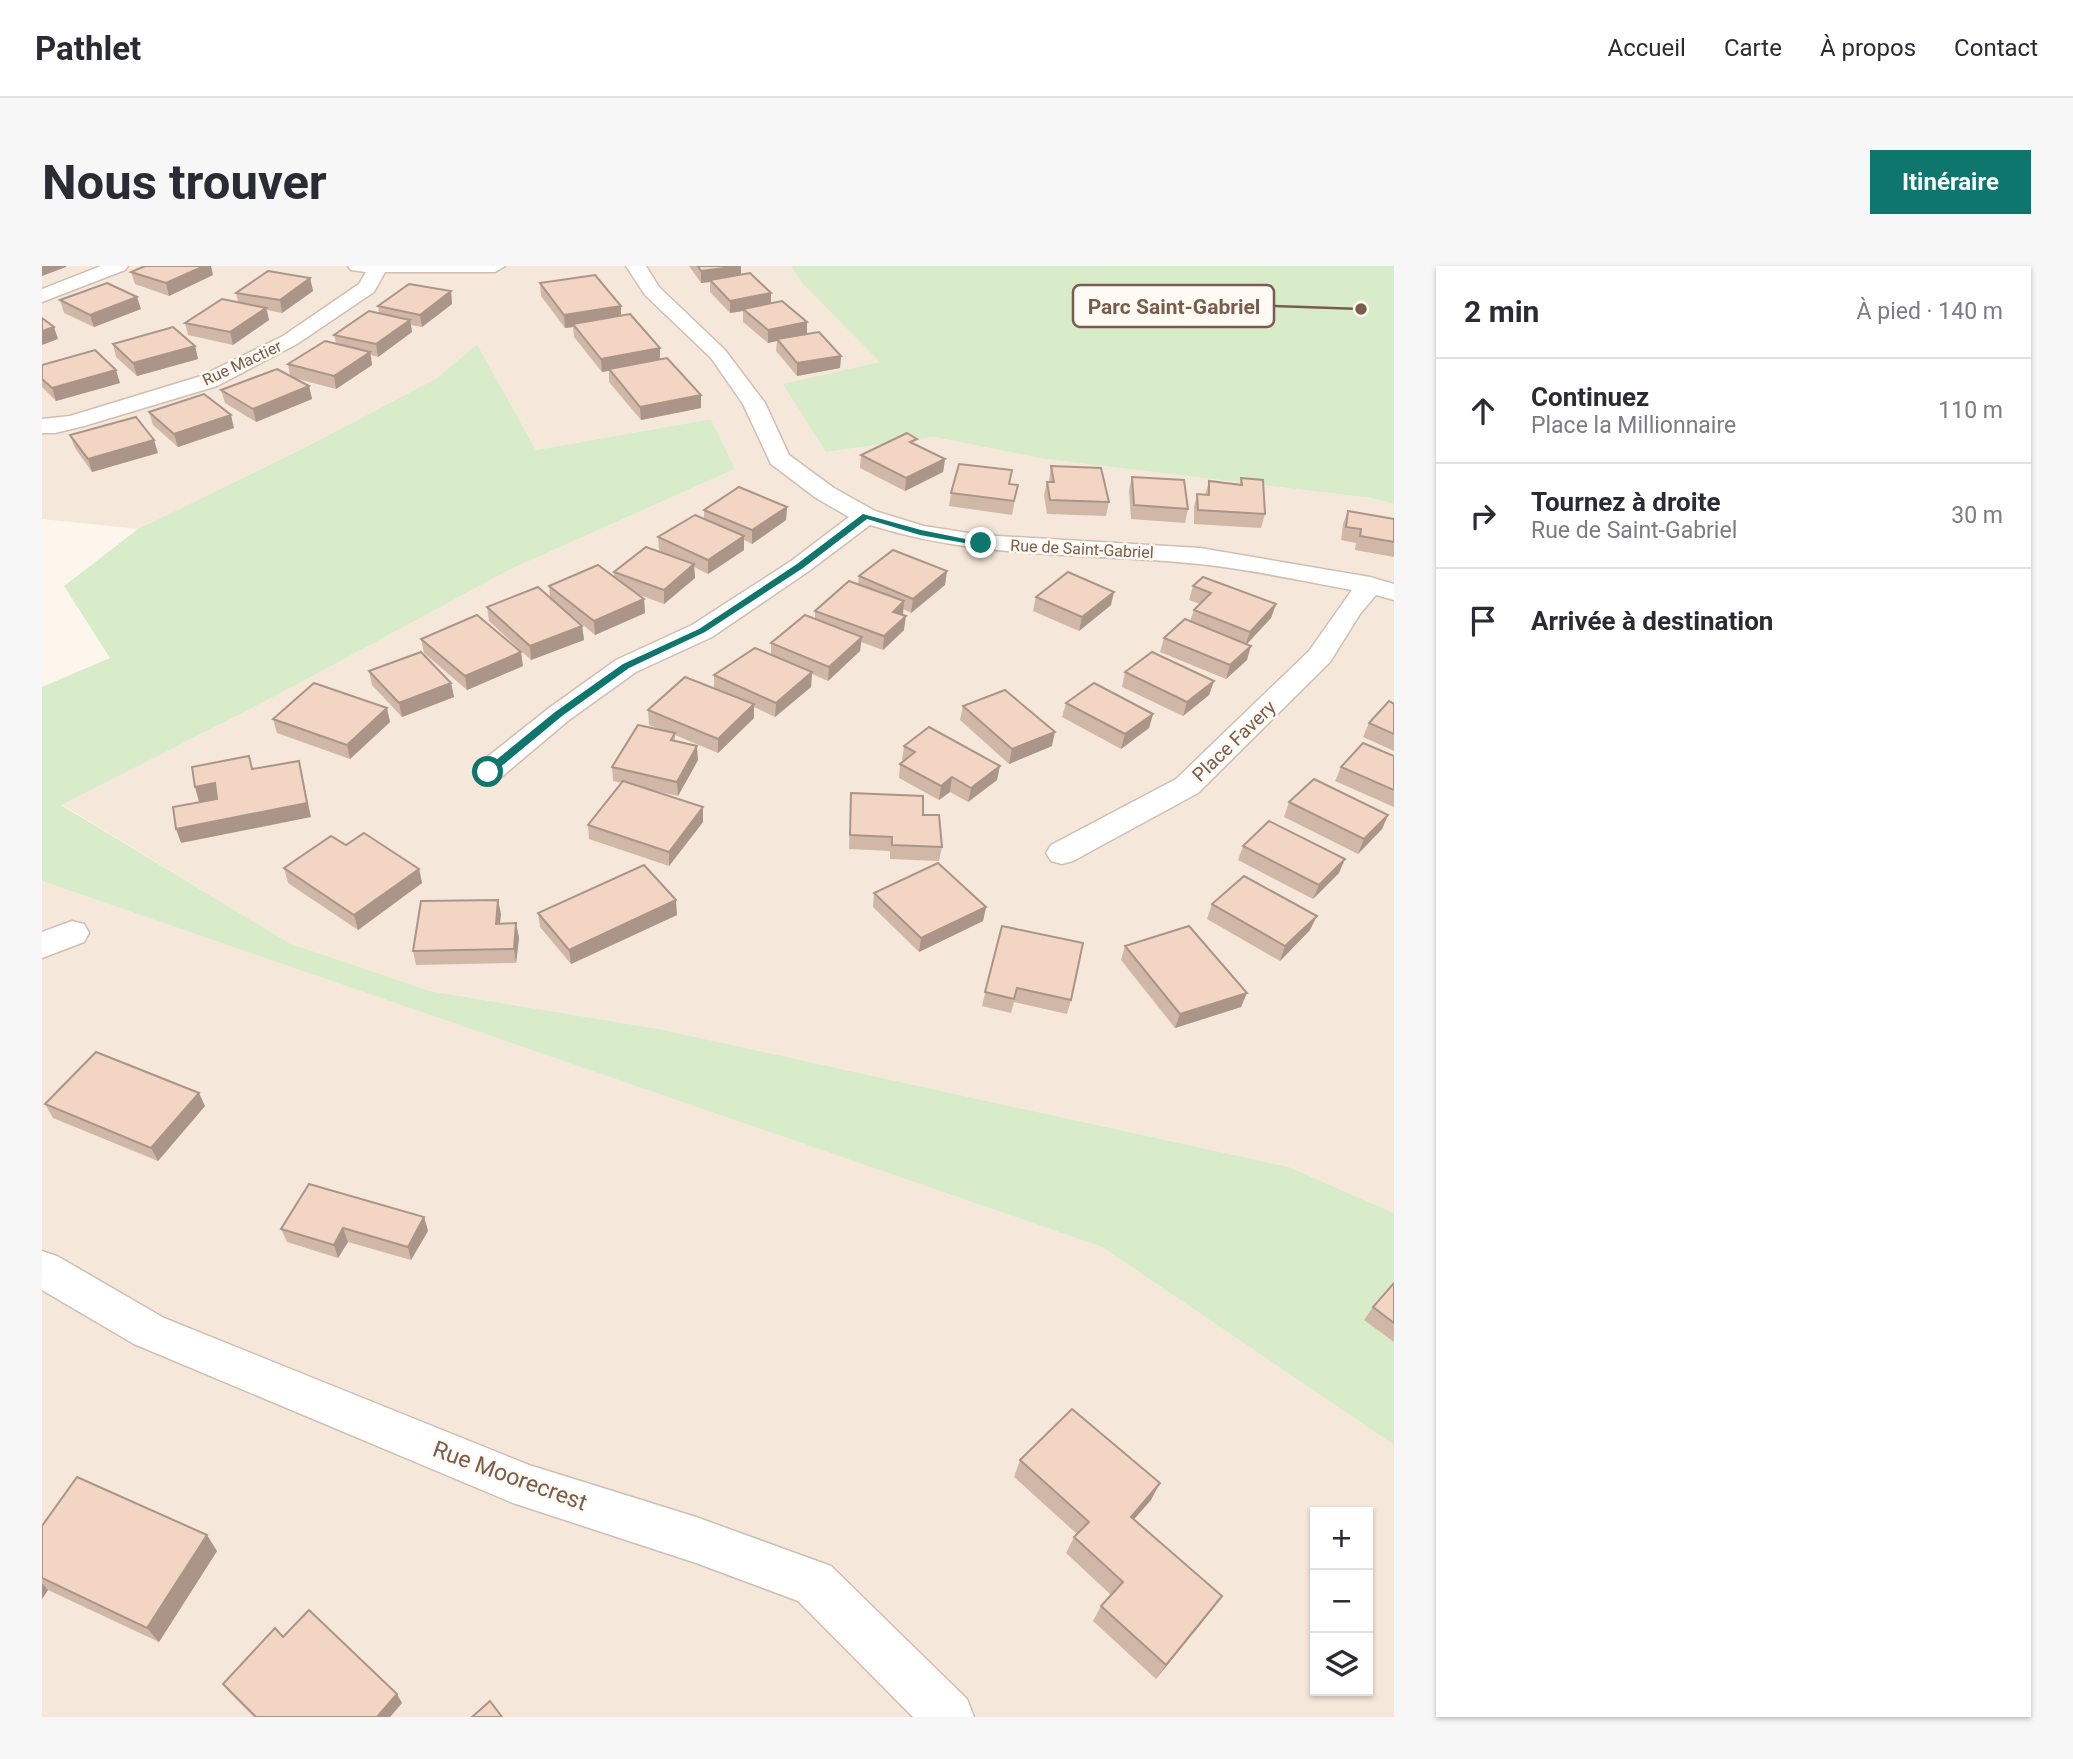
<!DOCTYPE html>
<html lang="fr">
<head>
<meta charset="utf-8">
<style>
  body { margin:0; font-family:Roboto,sans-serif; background:#f7f7f7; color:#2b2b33 }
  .controls { position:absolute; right:21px; bottom:21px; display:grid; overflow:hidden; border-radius:0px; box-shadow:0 2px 5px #0004 }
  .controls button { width:63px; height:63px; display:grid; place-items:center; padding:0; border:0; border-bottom:2px solid #e1e1e2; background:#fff; color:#2b2b33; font:35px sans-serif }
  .stop { position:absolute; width:21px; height:21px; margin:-16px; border:5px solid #0f766e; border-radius:50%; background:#fff }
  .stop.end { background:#0f766e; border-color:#fff; box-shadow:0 2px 7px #0008 }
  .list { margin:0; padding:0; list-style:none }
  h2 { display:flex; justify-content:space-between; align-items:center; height:91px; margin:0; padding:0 28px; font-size:30px }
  h2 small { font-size:23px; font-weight:400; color:#7c7c81 }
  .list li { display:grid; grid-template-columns:46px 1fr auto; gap:21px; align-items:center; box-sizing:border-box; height:105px; padding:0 28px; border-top:2px solid #e1e1e2 }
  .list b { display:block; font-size:26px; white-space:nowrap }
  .list p { margin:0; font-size:23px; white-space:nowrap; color:#7c7c81 }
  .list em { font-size:23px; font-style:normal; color:#7c7c81 }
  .icon { flex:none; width:38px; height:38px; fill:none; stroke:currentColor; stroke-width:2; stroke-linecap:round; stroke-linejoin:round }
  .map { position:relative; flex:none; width:1352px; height:1451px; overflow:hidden; border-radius:0px }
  header { display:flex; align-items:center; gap:42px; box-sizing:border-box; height:98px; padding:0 35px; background:#fff; border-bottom:2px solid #e1e1e2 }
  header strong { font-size:33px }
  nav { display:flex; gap:38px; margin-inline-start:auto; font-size:24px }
  .intro { display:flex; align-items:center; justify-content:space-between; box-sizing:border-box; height:168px; padding:0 42px }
  h1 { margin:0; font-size:49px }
  .button { padding:18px 32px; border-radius:0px; background:#0f766e; color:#fff; font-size:24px; font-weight:700 }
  main { display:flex; gap:42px; padding:0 42px }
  aside { flex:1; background:#fff; border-radius:0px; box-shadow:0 2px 5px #0004 }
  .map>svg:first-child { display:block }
  .residential { fill:#f5e8da; fill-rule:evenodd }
  .green { fill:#d8ecc9 }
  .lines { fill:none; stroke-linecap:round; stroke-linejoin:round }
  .minor-casing { stroke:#d1beb0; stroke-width:3 }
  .minor { fill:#fff; fill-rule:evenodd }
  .wall { fill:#d1b7a8 }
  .shaded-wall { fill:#aa9588 }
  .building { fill:#f3d5c3; stroke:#aa9588; stroke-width:2 }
  .route { fill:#0f766e }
  .labels { text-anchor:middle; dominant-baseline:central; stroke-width:5; stroke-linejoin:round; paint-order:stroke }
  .far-street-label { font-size:16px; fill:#7a5c4d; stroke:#fffaf3 }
  .street-label { font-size:19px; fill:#7a5c4d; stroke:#fffaf3 }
  .near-street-label { font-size:23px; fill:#7a5c4d; stroke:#fffaf3 }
  .leader { fill:none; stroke:#7a5c4d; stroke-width:2.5 }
  .callout-dot { fill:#7a5c4d; stroke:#fffaf3; stroke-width:2.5 }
  .callout { fill:#fffaf3; stroke:#7a5c4d; stroke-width:2.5 }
  .callout-label { font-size:21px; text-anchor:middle; font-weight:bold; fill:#7a5c4d }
</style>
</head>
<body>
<header>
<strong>Pathlet</strong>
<nav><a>Accueil</a><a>Carte</a><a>À propos</a><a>Contact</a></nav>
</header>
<div class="intro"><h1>Nous trouver</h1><a class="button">Itinéraire</a></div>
<main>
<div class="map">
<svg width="1352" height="1451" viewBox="0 0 1352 1451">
  <rect width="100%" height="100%" fill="#fdf6ec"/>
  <g class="residential">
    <path d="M0,0H749L760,17L839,96L784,186L892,171L1003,193L1329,232L1352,238V947L1247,901L617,763L388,725L247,677L19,538L241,426L469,303L693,203L669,153L494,184L435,78L395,112L262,182L96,263L0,253Z"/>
    <path d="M0,615L1060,981L1352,1179V1451H0ZM1273,1246H1326V1425H1273Z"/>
  </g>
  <g class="green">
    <path d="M749,0H1352V238L1329,232L1003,193L892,171L784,186L741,118L838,96L760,17Z"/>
    <path d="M435,78L494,184L669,153L693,203L469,303L241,426L19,539L247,677L388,725L617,763L1247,901L1352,947V1179L1060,981L0,615V421L68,392L22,320L96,263L262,182L395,112Z"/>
  </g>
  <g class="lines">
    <g class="minor-casing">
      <g id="minor">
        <path d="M59,0H86L83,4L0,36V23Z"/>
        <path d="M306,0H463L453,6H343L332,26L255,78L175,120L42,160L13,167H0V153L28,150L159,110L241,70L317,18L324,6L309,4Z"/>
        <path d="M584,0H604L617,21L683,84L723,137L747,189L792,222L833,245L882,260L939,269L1158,282L1328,311L1352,318V334L1334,329L1318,348L1288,396L1156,527L1031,595L1020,598L1009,595L1004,587L1009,579L1134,513L1267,385L1310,324C1259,315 1208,303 1157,298C1043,286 939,294 828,259L767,305L670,371L594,406L527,454L457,513L446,516L435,513L431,506L435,499L507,442L574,394L650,359L749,295L807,251L774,232L729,198L701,138L669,92L603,29Z"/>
        <path d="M30,655L42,658L47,667L42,676L0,692V666Z"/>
        <path d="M0,985L15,990L122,1052L487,1199L654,1251L789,1300L925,1433L932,1451H871L756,1335L654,1297L471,1237L92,1078L0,1024Z"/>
      </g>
    </g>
    <use href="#minor" class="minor"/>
  </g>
  <g class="wall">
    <path d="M647,0H699V9L729,27V37L765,68L799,90L798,102L755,110L734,85L735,75L726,77L701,56V45L688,47L668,26V16L659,17Z"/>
    <path d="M89,6L171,9L127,30L93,18Z"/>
    <path d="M268,12L271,25L240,47L225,44L227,54L191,79L146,69L143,57L196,36L194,27Z"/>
    <path d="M498,17L579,40V50L618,82V94L659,129V142L599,154L567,116V105L560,106L532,71L531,61L523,62L499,30Z"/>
    <path d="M409,25L410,38L380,61L369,59L370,66L336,91L329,89L330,99L294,123L252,112L267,120L270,133L214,156L183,137L179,124L248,110L246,98L294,77L292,69L337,47L336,40Z"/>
    <path d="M18,34L99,43L52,61L22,47Z"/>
    <path d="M71,78L153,80L156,93L95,110L74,91Z"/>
    <path d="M0,99L78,117L14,135L0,121Z"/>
    <path d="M107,146L192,162L136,181L111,159Z"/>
    <path d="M28,169L116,187L50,206L33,182Z"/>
    <path d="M874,179L903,193L901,206L863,225L818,202L819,189Z"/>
    <path d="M1009,200L1067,236L1064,250L1005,248L1002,229L1005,216H1007Z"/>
    <path d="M1090,211L1146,243L1143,257L1089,253L1087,224Z"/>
    <path d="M1199,212L1223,248L1219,262L1152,258V241L1155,228L1163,229L1167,215L1198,219Z"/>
    <path d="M968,218L973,233L970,249L907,240L909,227Z"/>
    <path d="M745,241L744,254L710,278L702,274V284L666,308L652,301L653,312L622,338L595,328L602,333L603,347L553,369L530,350L540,360L542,374L489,394L447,355L445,341L508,331L507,320L572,311V306L617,285L616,271L662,253V244Z"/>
    <path d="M1306,245L1352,253V291L1313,284L1314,277L1299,274L1301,258Z"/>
    <path d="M905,305L903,319L869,347L861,343L860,349L862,364L841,384L819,376L818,385L786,415L770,408L769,421L733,451L712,441V452L676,487L633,469V475L656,494L636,530L605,523L661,556L627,600L547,573L546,559L580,517L571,515L570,501L622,465L607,459L606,444L672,422V409L729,389V377L773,353V345L816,318L817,310Z"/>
    <path d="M1151,320L1234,338L1229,352L1205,378V394L1184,413L1118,386L1122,372L1148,355L1152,344L1158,338L1147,334Z"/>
    <path d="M994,331L1069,339L1037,365L991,345Z"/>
    <path d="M379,373L481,400L425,424L382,387Z"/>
    <path d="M327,405L409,417L412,431L360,451L330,419Z"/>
    <path d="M1083,406L1172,415L1167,429L1141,450L1080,421Z"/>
    <path d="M1024,437L1111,448L1107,462L1079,483L1020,451Z"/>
    <path d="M1352,438V485L1321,471L1327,457Z"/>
    <path d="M921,440L1010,480L967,498L918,454Z"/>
    <path d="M231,453L348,456L308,493L235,467Z"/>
    <path d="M862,480L955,514L926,536L908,526L897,534L857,512L858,498L862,495L860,494Z"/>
    <path d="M1352,490V541L1293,515L1299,501Z"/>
    <path d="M809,527L881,549L900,581L897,595L848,593V585L807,583Z"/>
    <path d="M1247,536L1346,549L1340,563L1316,588L1242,551Z"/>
    <path d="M304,579L377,603L380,617L316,664L246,617L242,602Z"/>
    <path d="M1201,580L1297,607L1271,633L1196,594Z"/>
    <path d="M832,627L944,641L941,655L877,686L831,641Z"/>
    <path d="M1170,638L1268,664L1238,695L1165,653Z"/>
    <path d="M496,647L635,649L529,698L498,661Z"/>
    <path d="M459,648L458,658L474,657L477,672L474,697L374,699L371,685Z"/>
    <path d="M960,660L1029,734L1025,748L972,736L969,747L940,740Z"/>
    <path d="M1083,680L1199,741L1133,762L1079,694Z"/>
    <path d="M3,838L163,840L116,895L11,852Z"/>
    <path d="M382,951L386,965L369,994L306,976L296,992L245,976L239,963Z"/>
    <path d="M1352,1017V1076L1322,1054L1331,1041Z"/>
    <path d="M978,1194L1109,1234L1092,1253L1169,1345L1114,1413L1051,1355L1059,1340L1069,1329L1024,1287L1032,1271L1035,1268L972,1211Z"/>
    <path d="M0,1260L175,1285L117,1376L6,1324L0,1333Z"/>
    <path d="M241,1371L360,1437L348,1451H212L188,1427L181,1418Z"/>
  </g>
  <g class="shaded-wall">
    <path d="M0,0H24V1L0,10Z"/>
    <path d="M162,0H169L171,9L127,30L124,17Z"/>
    <path d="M699,0V12L668,14V16L659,17V5Z"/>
    <path d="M268,12L271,25L240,47L238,34Z"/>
    <path d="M409,25L410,38L380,61L378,49Z"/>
    <path d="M729,27V40L701,43V45L688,47V35Z"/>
    <path d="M95,31L99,43L52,61L48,49Z"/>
    <path d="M579,40V53L531,58V61L523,62L522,49Z"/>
    <path d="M224,42L227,54L191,79L188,66Z"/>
    <path d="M368,54L370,66L336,91L334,78Z"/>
    <path d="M765,56V68L735,73V75L726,77V64Z"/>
    <path d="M12,61L16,73L0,79V65Z"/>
    <path d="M153,80L156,93L95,110L91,97Z"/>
    <path d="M618,82V95L560,106L559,93Z"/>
    <path d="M328,86L330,99L294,123L292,110Z"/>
    <path d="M799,90L798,102L755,110V97Z"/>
    <path d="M74,104L78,117L14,135L10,122Z"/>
    <path d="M267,120L270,133L214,156L211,143Z"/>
    <path d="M659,129V142L599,154L598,141Z"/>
    <path d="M189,149L192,162L136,181L132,168Z"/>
    <path d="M112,174L116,187L50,206L46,193Z"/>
    <path d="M903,193L901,206L863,225L864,212Z"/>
    <path d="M745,241L744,254L710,278V264Z"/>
    <path d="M702,270V284L666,308V294Z"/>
    <path d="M652,298L653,312L622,338V324Z"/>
    <path d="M905,305L903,319L869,347L871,333Z"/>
    <path d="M1072,326L1069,339L1037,365L1040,351Z"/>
    <path d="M602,333L603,347L553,369L552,355Z"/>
    <path d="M862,335L861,349L851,346Z"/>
    <path d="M1234,338L1229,352L1203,380L1208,366Z"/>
    <path d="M864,350L862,364L841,384L842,370Z"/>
    <path d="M540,360L542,374L489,394L488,380Z"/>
    <path d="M820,371L818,385L786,415L787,401Z"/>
    <path d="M1209,380L1205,394L1184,413L1188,399Z"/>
    <path d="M479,386L481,400L425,424L423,410Z"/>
    <path d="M770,406L769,421L733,451L734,437Z"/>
    <path d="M1172,415L1167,429L1141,450L1145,436Z"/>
    <path d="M409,417L412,431L360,451L357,437Z"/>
    <path d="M712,438V452L676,487V473Z"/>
    <path d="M345,442L348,456L308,493L305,479Z"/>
    <path d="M1111,448L1107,462L1079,483L1083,468Z"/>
    <path d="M1013,466L1010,480L967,498L970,483Z"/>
    <path d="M655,480L656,494L636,530L635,516Z"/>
    <path d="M257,495L269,551L139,577L134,563Z"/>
    <path d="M958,500L955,514L926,536L929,522Z"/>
    <path d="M910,511L908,526L897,534L899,520Z"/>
    <path d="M173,517L178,532L157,536L153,521Z"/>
    <path d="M661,541V556L627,600V586Z"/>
    <path d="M1346,549L1340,563L1316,588L1322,573Z"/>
    <path d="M1303,593L1297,607L1271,633L1277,619Z"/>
    <path d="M377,603L380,617L316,664L312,649Z"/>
    <path d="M456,634L459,648L456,672L454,658Z"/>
    <path d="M634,634L635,649L529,698L527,684Z"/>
    <path d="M944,641L941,655L877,686L879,672Z"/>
    <path d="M1275,650L1268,664L1238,695L1243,680Z"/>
    <path d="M474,657L477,672L474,697L472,683Z"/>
    <path d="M1205,727L1199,741L1133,762L1138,748Z"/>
    <path d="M157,827L163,840L116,895L109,882Z"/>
    <path d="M382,951L386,965L369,994L366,981Z"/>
    <path d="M301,962L306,976L296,992L292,979Z"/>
    <path d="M1118,1217L1109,1234L1080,1267L1089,1251Z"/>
    <path d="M165,1269L175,1285L117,1376L105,1362Z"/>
    <path d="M0,1317L6,1324L0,1333Z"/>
    <path d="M1180,1330L1169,1345L1114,1413L1124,1399Z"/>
    <path d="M355,1428L360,1437L348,1451H335Z"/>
  </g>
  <g class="building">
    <path d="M103,0H162L124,17L89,6Z"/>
    <path d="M656,0H698L659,5Z"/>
    <path d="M226,5L268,12L238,34L194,27Z"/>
    <path d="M708,7L729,27L688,35L668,14Z"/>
    <path d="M553,9L579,40L522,49L498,17Z"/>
    <path d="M65,17L95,31L48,49L18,34Z"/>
    <path d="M367,18L409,25L378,49L336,40Z"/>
    <path d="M180,33L224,42L188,66L143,57Z"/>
    <path d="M740,35L765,56L726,64L701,43Z"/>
    <path d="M327,45L368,54L334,78L292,69Z"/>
    <path d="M588,48L618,82L559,93L531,58Z"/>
    <path d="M0,52L12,61L0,65Z"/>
    <path d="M131,61L153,80L91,97L71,78Z"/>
    <path d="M777,66L799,90L755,97L735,73Z"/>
    <path d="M283,75L328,86L292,110L246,98Z"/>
    <path d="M53,84L74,104L10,122L0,113V99Z"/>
    <path d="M625,92L659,129L598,141L567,103Z"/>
    <path d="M235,103L267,120L211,143L179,124Z"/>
    <path d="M162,128L189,149L132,168L107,146Z"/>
    <path d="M94,151L112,174L46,193L28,169Z"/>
    <path d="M865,167L875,173L868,176L903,193L864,212L819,189Z"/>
    <path d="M917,198L970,204L967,218L976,219L972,235L909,227Z"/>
    <path d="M1009,200L1059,202L1067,236L1008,234L1005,216H1012Z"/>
    <path d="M1090,211L1142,214L1146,243L1092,239Z"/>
    <path d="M1199,212L1221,214L1223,248L1156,244L1155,228L1167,229V215L1200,219Z"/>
    <path d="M697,221L745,241L710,264L662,244Z"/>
    <path d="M1306,245L1352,253V276L1318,270L1319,263L1304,261Z"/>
    <path d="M653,249L702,270L666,294L616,271Z"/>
    <path d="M604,281L652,298L622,324L572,306Z"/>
    <path d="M851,284L905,305L871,333L817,310Z"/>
    <path d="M556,299L602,333L552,355L507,320Z"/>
    <path d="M1026,306L1072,326L1040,351L994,331Z"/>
    <path d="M1161,311L1234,338L1208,366L1152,344L1169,327L1151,320Z"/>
    <path d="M807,315L862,335L851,346L864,350L842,370L773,345Z"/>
    <path d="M496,321L540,360L488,380L445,341Z"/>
    <path d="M435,349L479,386L423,410L379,373Z"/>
    <path d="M763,349L820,371L787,401L729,377Z"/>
    <path d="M1143,353L1209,380L1188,399L1122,372Z"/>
    <path d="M713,382L770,406L734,437L672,409Z"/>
    <path d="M379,386L409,417L357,437L327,405Z"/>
    <path d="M1110,386L1172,415L1145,436L1083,406Z"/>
    <path d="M643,411L712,438L676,473L606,444Z"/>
    <path d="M272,417L345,442L305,479L231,453Z"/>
    <path d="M1052,417L1111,448L1083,468L1024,437Z"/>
    <path d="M963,424L1013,466L970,483L921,440Z"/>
    <path d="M1347,435L1352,438V468L1327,457Z"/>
    <path d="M596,459L633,467L629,474L655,480L635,516L570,501Z"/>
    <path d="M887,461L958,500L929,522L910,511L899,520L858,498L873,486L862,480Z"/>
    <path d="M1321,477L1352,490V524L1299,501Z"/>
    <path d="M207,490L210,503L257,495L265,537L134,563L131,541L175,533L173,517L153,521L150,501Z"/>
    <path d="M1272,513L1346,549L1322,573L1247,536Z"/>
    <path d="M581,515L661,541L627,586L546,559Z"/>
    <path d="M809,527L881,530V549H897L900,581L850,579V571L808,569Z"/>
    <path d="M1227,555L1303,593L1277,619L1201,580Z"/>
    <path d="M322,567L377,603L312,649L242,602L289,570L304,579Z"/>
    <path d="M896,597L944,641L879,672L832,627Z"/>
    <path d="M602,599L634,634L527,684L496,647Z"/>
    <path d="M1202,610L1275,650L1243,680L1170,638Z"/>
    <path d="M456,634L454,658L474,657L472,683L371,685L379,635Z"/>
    <path d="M960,660L1041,677L1029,734L975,722L972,733L943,726Z"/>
    <path d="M1147,660L1205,727L1138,748L1083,680Z"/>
    <path d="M54,786L157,827L109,882L3,838Z"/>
    <path d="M267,918L382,951L366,981L301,962L292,979L239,963Z"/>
    <path d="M1352,1017V1057L1331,1041Z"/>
    <path d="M1030,1143L1118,1217L1089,1251L1180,1330L1124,1399L1059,1340L1081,1316L1032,1271L1047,1256L978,1194Z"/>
    <path d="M35,1211L165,1269L105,1362L0,1312V1260Z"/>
    <path d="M267,1344L355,1428L335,1451H214L181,1418L233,1362L241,1371Z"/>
    <path d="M448,1435L460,1451H430Z"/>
  </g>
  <path class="route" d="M821,248L879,264L943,277L939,280L878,269L825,253L761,302L663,366L587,402L520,450L450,508H443V503L513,446L581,398L657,363L755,298Z"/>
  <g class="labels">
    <g class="far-street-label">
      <text transform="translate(200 97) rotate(-25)">Rue Mactier</text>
      <text transform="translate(1040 283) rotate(3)">Rue de Saint-Gabriel</text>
    </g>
    <g class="street-label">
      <text transform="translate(1192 475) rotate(-44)">Place Favery</text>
    </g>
    <g class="near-street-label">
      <text transform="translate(468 1210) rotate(20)">Rue Moorecrest</text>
    </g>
  </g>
  <path class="leader" d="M1319 43L1232 40"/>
  <circle class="callout-dot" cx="1319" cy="43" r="7"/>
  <rect class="callout" x="1031" y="19" width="201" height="42" rx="7"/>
  <g class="callout-label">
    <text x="1132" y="48">Parc Saint-Gabriel</text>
  </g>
</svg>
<div class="controls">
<button>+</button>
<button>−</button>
<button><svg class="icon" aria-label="layers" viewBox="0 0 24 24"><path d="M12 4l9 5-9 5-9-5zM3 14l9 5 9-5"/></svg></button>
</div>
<div class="stop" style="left:446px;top:506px"></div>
<div class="stop end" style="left:939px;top:277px"></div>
</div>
<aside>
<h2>2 min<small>À pied · 140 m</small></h2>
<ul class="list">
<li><svg class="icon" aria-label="ahead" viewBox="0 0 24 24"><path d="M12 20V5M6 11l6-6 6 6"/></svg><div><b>Continuez</b><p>Place la Millionnaire</p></div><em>110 m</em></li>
<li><svg class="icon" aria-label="right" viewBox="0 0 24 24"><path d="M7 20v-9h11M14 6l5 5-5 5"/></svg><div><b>Tournez à droite</b><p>Rue de Saint-Gabriel</p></div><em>30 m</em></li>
<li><svg class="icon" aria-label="arrive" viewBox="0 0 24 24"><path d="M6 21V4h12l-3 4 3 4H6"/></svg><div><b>Arrivée à destination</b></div></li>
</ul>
</aside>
</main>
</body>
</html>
